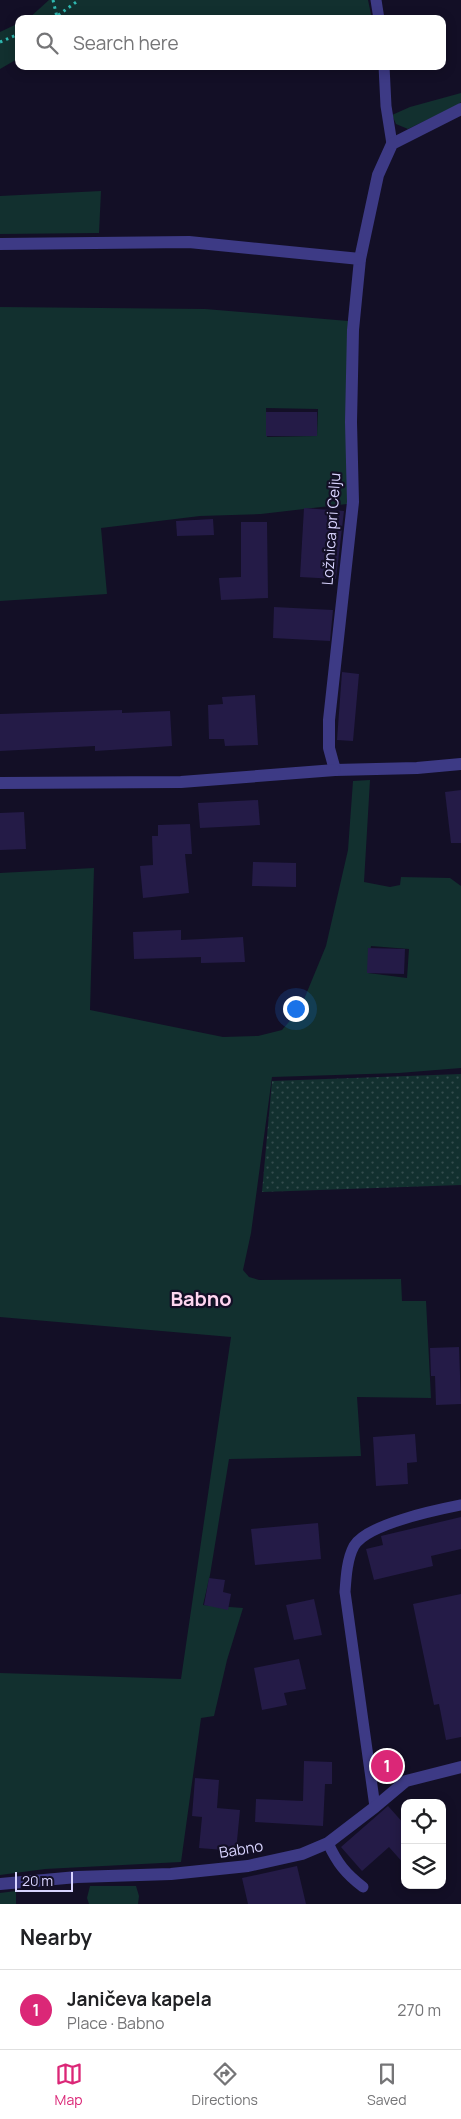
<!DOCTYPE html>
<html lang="en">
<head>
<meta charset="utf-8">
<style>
  body { margin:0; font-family:Manrope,sans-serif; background:#f6f6f6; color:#202124 }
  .controls { position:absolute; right:15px; bottom:15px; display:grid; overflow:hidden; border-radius:10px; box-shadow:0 2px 12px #0003 }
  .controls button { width:45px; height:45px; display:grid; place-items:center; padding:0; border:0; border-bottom:1px solid #e0e0e0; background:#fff; color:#202124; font:25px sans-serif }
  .scale { position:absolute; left:15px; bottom:12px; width:58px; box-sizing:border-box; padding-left:5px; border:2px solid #d9d4ff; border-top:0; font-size:14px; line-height:18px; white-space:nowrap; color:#d9d4ff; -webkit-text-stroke:4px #130f26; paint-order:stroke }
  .you { position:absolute; left:295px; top:1008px; width:18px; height:18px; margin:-12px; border:4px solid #fff; border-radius:50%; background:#1a73e8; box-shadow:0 0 0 8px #1a73e833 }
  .badge { display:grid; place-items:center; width:32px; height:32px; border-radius:50%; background:#db2777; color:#fff; font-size:16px; font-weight:700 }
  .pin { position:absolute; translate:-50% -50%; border:2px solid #fff; box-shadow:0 1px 5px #0006 }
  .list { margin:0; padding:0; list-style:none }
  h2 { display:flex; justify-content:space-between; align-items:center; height:65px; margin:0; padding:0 20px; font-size:21px }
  h2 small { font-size:16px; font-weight:400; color:#757577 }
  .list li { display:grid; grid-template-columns:32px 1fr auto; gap:15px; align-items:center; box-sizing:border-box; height:80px; padding:0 20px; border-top:1px solid #e0e0e0 }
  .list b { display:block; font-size:19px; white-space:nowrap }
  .list p { margin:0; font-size:16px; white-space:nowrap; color:#757577 }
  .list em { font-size:16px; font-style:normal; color:#757577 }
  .icon { flex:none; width:28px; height:28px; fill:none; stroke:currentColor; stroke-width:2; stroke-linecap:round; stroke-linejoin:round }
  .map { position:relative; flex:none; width:461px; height:1904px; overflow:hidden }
  .search { position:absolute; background:#fff; box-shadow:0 2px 12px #0003; left:15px; right:15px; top:15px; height:55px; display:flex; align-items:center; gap:12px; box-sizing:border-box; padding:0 18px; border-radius:10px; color:#757577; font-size:19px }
  .sheet { height:145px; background:#fff }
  nav { display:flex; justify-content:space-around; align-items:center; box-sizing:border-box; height:70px; border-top:1px solid #e0e0e0; background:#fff; font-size:14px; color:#757577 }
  nav a { display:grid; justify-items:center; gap:2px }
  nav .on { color:#db2777 }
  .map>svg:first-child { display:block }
  .grass { fill:#12302f; fill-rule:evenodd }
  .garden { fill:url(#garden-dots) }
  .building { fill:#241b47 }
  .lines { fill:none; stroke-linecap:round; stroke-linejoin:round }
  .path { stroke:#2fb8b0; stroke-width:3; stroke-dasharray:2.5 4; stroke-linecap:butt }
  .service { stroke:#3d3a85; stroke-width:11 }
  .minor { stroke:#3d3a85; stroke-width:12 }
  .labels { text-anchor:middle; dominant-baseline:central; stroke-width:4.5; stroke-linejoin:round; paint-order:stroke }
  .street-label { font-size:15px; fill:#d9d4ff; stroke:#130f26 }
  .district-label { font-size:20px; font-weight:bold; fill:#ffd6f0; stroke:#130f26 }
</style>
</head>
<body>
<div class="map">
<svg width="461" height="1904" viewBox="0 0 461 1904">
  <defs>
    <pattern id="garden-dots" width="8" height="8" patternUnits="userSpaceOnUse" patternTransform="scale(1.25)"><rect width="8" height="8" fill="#12302f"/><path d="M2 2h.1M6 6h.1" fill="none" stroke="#344d4e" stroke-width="1.8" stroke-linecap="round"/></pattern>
  </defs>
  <rect width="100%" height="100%" fill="#130f26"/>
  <g class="grass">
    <path d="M49,0H368L372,19H28Z"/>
    <path d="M19,23V58L0,69V32Z"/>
    <path d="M461,93V102L458,105L408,129L396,124L392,115L410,107Z"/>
    <path d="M101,191L99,233L0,234V196Z"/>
    <path d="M0,307L205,309L348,321L347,504L261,514L200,516L101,528L107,594L0,601ZM266,408L318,409L317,436L267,437Z"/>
    <path d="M370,780L364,882L390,887L400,885L401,877L450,878L461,886V1068L399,1073L272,1077L251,1233L243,1270L249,1277L259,1280L401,1279L402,1301H426L431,1398L357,1397L361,1456L229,1459L210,1575L203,1605L243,1608L227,1660L214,1716L201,1718L181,1862L45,1869L0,1875V1673L181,1679L231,1337L0,1317V873L94,868L90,1010L223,1037L258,1036L282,1030L300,1009L326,946L348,850L353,781ZM371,946L409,949L407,978L368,973Z"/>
    <path d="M90,1886H136L139,1896L138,1904H89L87,1898Z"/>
    <path d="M16,1891V1904H0V1893Z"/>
  </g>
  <path class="garden" d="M461,1074V1185L262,1192L272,1081Z"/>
  <g class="building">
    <rect x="266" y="412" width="51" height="24"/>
    <path d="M304,508L344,511L336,579L300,577Z"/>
    <path d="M213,519L214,535L177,536L176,521Z"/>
    <path d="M241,522H267L268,598L221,600L219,578L241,577Z"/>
    <path d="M274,607L333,610L330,641L273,638Z"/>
    <path d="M342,672L359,674L353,741L337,740Z"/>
    <path d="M255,695L258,745L225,746L224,739H209L208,705L223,704L222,697Z"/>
    <path d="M122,710V713L170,711L172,746L95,751V746L0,751V714Z"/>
    <path d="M461,790V843H451L445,792Z"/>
    <path d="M258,800L260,825L200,828L198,803Z"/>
    <path d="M24,812L26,849L0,850V813Z"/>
    <path d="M190,824L192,854H185L189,893L143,898L140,866L153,865L152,836H158V825Z"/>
    <path d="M253,862L296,863V887L252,886Z"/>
    <path d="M181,930V940L243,937L245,962L201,963V957L134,959L133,932Z"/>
    <path d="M368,948L405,949L404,974L367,973Z"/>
    <path d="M459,1347L461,1404L436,1405L435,1376H431L430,1348Z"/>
    <path d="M415,1434L417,1462L407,1463L408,1484L376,1486L373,1437Z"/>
    <path d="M461,1517V1549L431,1556L433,1566L374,1580L366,1549L383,1545L381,1536Z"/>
    <path d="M318,1523L321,1559L255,1565L251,1529Z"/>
    <path d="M209,1578L225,1580L223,1592L231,1594L228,1610L204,1605Z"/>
    <path d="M461,1594V1737L446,1740L439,1704L434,1705L413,1604Z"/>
    <path d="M314,1599L322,1635L294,1640L286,1605Z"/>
    <path d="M299,1659L306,1689L284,1693L287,1705L262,1710L254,1668Z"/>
    <path d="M304,1761L332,1762V1784H325L323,1826L255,1822L256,1799L303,1801Z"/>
    <path d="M195,1778L219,1780L217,1808L240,1810L236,1851L199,1848L202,1817L192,1816Z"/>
    <path d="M388,1806L405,1825V1865L389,1847L362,1871L341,1847Z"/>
    <path d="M297,1866L306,1904H248L242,1878Z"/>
  </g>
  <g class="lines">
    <g class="path">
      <path d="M53,0L57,17"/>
      <path d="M53,19L79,0"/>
      <path d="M0,42L19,34"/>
    </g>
    <g class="service">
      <path d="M376,0L379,19"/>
      <path d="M384,66L386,106L392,144"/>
      <path d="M375,1807L345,1592C346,1577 347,1559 354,1546C367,1524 436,1510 461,1505"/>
      <path d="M328,1843C337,1863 346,1874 363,1887"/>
    </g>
    <g class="minor">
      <path d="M461,109L392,144L378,175L360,259L353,330L351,422L353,502L329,720V748L335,770L417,768L461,764"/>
      <path d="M0,244L189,242L360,259"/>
      <path d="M0,783L181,782L335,770"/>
      <path d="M0,1884L77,1877L171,1874L248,1866L302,1854L328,1843L375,1807L406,1781L461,1767"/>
    </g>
  </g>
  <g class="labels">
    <g class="street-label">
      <text transform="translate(331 529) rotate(-86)">Ložnica pri Celju</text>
      <text transform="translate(241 1849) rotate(-9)">Babno</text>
    </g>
    <g class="district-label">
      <text x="201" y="1298">Babno</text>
    </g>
  </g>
</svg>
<div class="controls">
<button><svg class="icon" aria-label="locate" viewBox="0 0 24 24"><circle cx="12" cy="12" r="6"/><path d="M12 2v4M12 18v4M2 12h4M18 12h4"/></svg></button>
<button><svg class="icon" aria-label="layers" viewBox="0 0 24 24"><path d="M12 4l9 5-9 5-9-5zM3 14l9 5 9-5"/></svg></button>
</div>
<div class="scale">20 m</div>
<div class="you"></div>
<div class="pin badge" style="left:387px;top:1766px">1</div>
<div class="search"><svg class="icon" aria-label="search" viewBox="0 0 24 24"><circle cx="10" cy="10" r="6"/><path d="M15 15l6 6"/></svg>Search here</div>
</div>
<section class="sheet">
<h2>Nearby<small></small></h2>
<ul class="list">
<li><span class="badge">1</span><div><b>Janičeva kapela</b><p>Place · Babno</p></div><em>270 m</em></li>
</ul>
</section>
<nav>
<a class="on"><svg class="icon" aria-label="map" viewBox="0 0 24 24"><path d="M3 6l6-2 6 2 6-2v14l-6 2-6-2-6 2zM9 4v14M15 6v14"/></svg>Map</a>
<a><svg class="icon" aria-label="directions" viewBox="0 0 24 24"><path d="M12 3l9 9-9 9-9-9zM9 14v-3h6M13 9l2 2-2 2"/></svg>Directions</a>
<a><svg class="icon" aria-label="saved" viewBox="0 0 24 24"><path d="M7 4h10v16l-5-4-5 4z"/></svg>Saved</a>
</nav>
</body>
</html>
